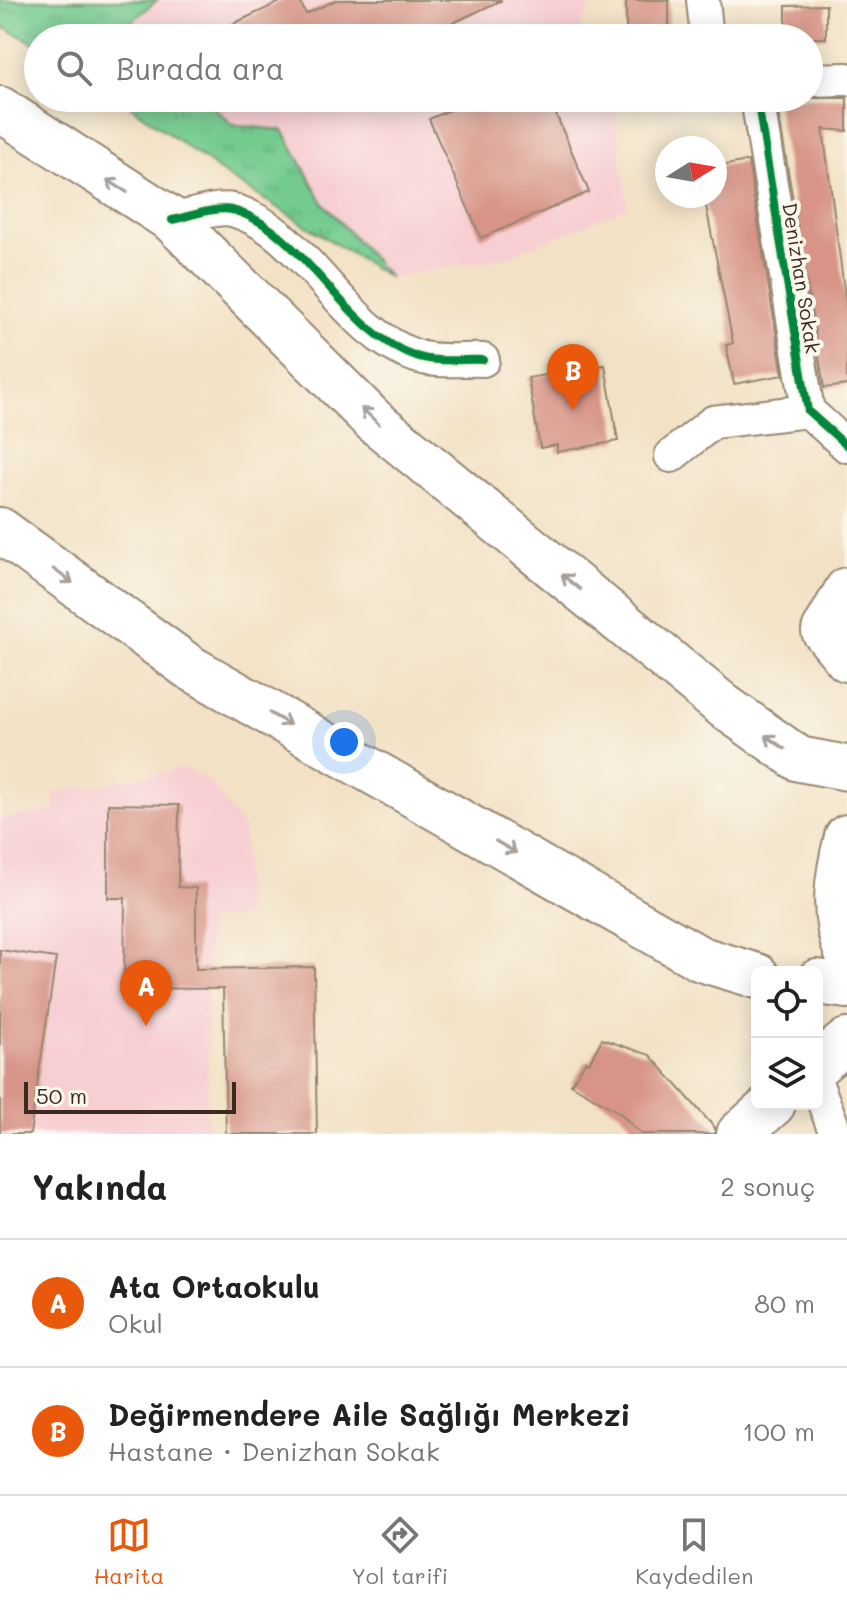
<!DOCTYPE html>
<html lang="tr">
<head>
<meta charset="utf-8">
<style>
  body { margin:0; font-family:Mali,sans-serif; background:#f6f6f6; color:#222 }
  .controls { position:absolute; right:24px; bottom:24px; display:grid; overflow:hidden; border-radius:12px; box-shadow:0 4px 20px #0003 }
  .controls button { width:72px; height:72px; display:grid; place-items:center; padding:0; border:0; border-bottom:2px solid #e0e0e0; background:#fff; color:#222; font:40px sans-serif }
  .compass { position:absolute; left:655px; top:136px; width:72px; height:72px; border-radius:50%; background:#fff; box-shadow:0 4px 20px #0003; rotate:79deg }
  .scale { position:absolute; left:24px; bottom:20px; width:212px; box-sizing:border-box; padding-left:8px; border:4px solid #3b2a1e; border-top:0; font-size:22px; line-height:28px; white-space:nowrap; color:#3b2a1e; -webkit-text-stroke:6px #fbf7ec; paint-order:stroke }
  .you { position:absolute; left:344px; top:742px; width:28px; height:28px; margin:-20px; border:6px solid #fff; border-radius:50%; background:#1a73e8; box-shadow:0 0 0 12px #1a73e833 }
  .badge { display:grid; place-items:center; width:52px; height:52px; border-radius:50%; background:#ea580c; color:#fff; font-size:26px; font-weight:700 }
  .pin { position:absolute; translate:-50% -66px; filter:drop-shadow(0 2px 4px #0008) }
  .pin::after { content:''; position:absolute; top:42px; width:28px; height:24px; background:inherit; clip-path:polygon(0 0,100% 0,50% 100%) }
  .list { margin:0; padding:0; list-style:none }
  h2 { display:flex; justify-content:space-between; align-items:center; height:104px; margin:0; padding:0 32px; font-size:34px }
  h2 small { font-size:26px; font-weight:400; color:#767676 }
  .list li { display:grid; grid-template-columns:52px 1fr auto; gap:24px; align-items:center; box-sizing:border-box; height:128px; padding:0 32px; border-top:2px solid #e0e0e0 }
  .list b { display:block; font-size:30px; white-space:nowrap }
  .list p { margin:0; font-size:26px; white-space:nowrap; color:#767676 }
  .list em { font-size:26px; font-style:normal; color:#767676 }
  .icon { flex:none; width:44px; height:44px; fill:none; stroke:currentColor; stroke-width:2; stroke-linecap:round; stroke-linejoin:round }
  .map { position:relative; flex:none; width:847px; height:1134px; overflow:hidden }
  .search { position:absolute; background:#fff; box-shadow:0 4px 20px #0003; left:24px; right:24px; top:24px; height:88px; display:flex; align-items:center; gap:20px; box-sizing:border-box; padding:0 28px; border-radius:44px; color:#767676; font-size:30px }
  .sheet { height:360px; background:#fff }
  nav { display:flex; justify-content:space-around; align-items:center; box-sizing:border-box; height:112px; border-top:2px solid #e0e0e0; background:#fff; font-size:22px; color:#767676 }
  nav a { display:grid; justify-items:center; gap:4px }
  nav .on { color:#ea580c }
  .map>svg:first-child { display:block }
  .built { fill:#f7cfd3 }
  .grass { fill:url(#grass-tufts); stroke:#577a57; stroke-width:2 }
  .building { fill:#d79487 }
  .lines { fill:none; stroke-linecap:round; stroke-linejoin:round }
  .street-casing { stroke:#968671; stroke-width:36 }
  .secondary-casing { stroke:#968671; stroke-width:48 }
  .primary-casing { stroke:#968671; stroke-width:48 }
  .street { stroke:#fff; stroke-width:32 }
  .secondary { stroke:#fff; stroke-width:44 }
  .primary { stroke:#fff; stroke-width:44 }
  .cycleway-casing { stroke:#fbf7ec; stroke-width:13 }
  .cycleway { stroke:#00873e; stroke-width:8 }
  .oneway { stroke:#a79f9a }
  .labels { text-anchor:middle; dominant-baseline:central; stroke-width:8; stroke-linejoin:round; paint-order:stroke }
  .street-label { font-size:20px; fill:#3b2a1e; stroke:#fbf7ec }
</style>
</head>
<body>
<div class="map">
<svg width="847" height="1134" viewBox="0 0 847 1134">
  <defs>
    <pattern id="grass-tufts" width="24" height="20" patternUnits="userSpaceOnUse" patternTransform="scale(2)"><rect width="24" height="20" fill="#73cb90"/><path d="M3 7l-1-3M5 7V3M7 7l1-3M15 17l-1-3M17 17v-4M19 17l1-3" fill="none" stroke="#64ae7c"/></pattern>
  </defs>
  <rect width="100%" height="100%" fill="#fbf7ec"/>
  <filter id="ink" filterUnits="userSpaceOnUse"><feTurbulence type="fractalNoise" baseFrequency=".0125" numOctaves="2"/><feDisplacementMap in="SourceGraphic" scale="16" xChannelSelector="R" yChannelSelector="G"/><feConvolveMatrix kernelMatrix="1 2 1 2 8 2 1 2 1" color-interpolation-filters="sRGB"/></filter>
  <filter id="wash" filterUnits="userSpaceOnUse"><feTurbulence type="fractalNoise" baseFrequency=".006" numOctaves="4" result="noise"/><feDisplacementMap in="SourceGraphic" scale="32" xChannelSelector="R" yChannelSelector="G"/><feGaussianBlur stdDeviation="1.8" result="paint"/><feColorMatrix in="noise" values="0 0 0 0 0 0 0 0 0 0 0 0 0 0 0 0 0 1.4 0 .05"/><feComposite in="paint" operator="in"/></filter>
  <g filter="url(#wash)">
    <rect width="100%" height="100%" fill="#f2e1c4"/>
    <g class="built">
      <path d="M157,0H594L580,26L591,38H144L130,23Z"/>
      <path d="M204,98H613L628,207L507,257L390,278L323,203L283,130L233,125Z"/>
      <path d="M186,768L209,780L244,828L245,918L208,919L207,1134H0V819L55,810L53,793Z"/>
    </g>
    <g class="grass">
      <path d="M0,0H157L130,23L144,38H38V45L0,26Z"/>
      <path d="M119,98H204L233,125L283,130L323,203L390,278L227,176Z"/>
    </g>
    <g id="blocks">
      <g class="building">
        <path d="M284,0H299L306,14L336,0H502L421,38H203Z"/>
        <rect x="626" y="0" width="43" height="38"/>
        <path d="M826,5V38H786V6Z"/>
        <path d="M477,98H549L589,192L481,238L429,119Z"/>
        <path d="M776,98H847V131L823,129L847,312V385L824,388Z"/>
        <path d="M748,161L783,375L734,384L726,345L733,343L704,196H715V167Z"/>
        <path d="M582,362L583,369L605,365L618,441L557,452V445L540,448L528,378L556,373L555,367Z"/>
        <path d="M108,804L179,805L178,887L196,888V969L314,967L317,1134H226L223,989L124,988L125,898H108Z"/>
        <path d="M0,950L56,958L30,1134H0Z"/>
        <path d="M602,1039L650,1055L715,1128V1134H641L620,1113L571,1084L586,1061L589,1063Z"/>
      </g>
    </g>
  </g>
  <g filter="url(#ink)">
    <use href="#blocks" fill-opacity="0" stroke="#968671" stroke-width="2"/>
    <g class="lines">
      <g class="street-casing">
        <g id="street">
          <path d="M703,0L707,38"/>
          <path d="M809,80L847,79"/>
          <path d="M757,98L808,411L847,446"/>
          <path d="M172,220C188,217 216,206 232,210C305,229 341,331 416,356C435,363 463,359 483,360"/>
          <path d="M671,456L713,422L808,411"/>
          <path d="M817,1085L836,1134"/>
        </g>
      </g>
      <g class="secondary-casing">
        <g id="secondary">
          <path d="M847,590L824,631L847,659"/>
          <path d="M817,1065L847,1041"/>
          <path d="M739,1134L773,1104"/>
        </g>
      </g>
      <g class="primary-casing">
        <g id="primary">
          <path d="M0,109L172,220L373,420L725,707L799,759L847,768"/>
          <path d="M0,530L189,667L701,959L757,976"/>
          <path d="M847,837C837,876 831,915 847,953"/>
          <path d="M817,982L847,986"/>
        </g>
      </g>
      <use href="#street" class="street"/>
      <use href="#secondary" class="secondary"/>
      <use href="#primary" class="primary"/>
      <g class="cycleway-casing">
        <g id="cycleway">
          <path d="M757,98L808,411L847,446"/>
          <path d="M172,220C188,217 216,206 232,210C305,229 341,331 416,356C435,363 463,359 483,360"/>
        </g>
      </g>
      <use href="#cycleway" class="cycleway"/>
    </g>
    <defs><path id="oneway-shaft" d="M-6 0H5M1.5-3L5.5 0L1.5 3" fill="none" stroke-width="1.6" stroke-linecap="round" stroke-linejoin="round" transform="scale(2)"/></defs>
    <g class="oneway">
      <use href="#oneway-shaft" transform="translate(117 186) rotate(-148)"/>
      <use href="#oneway-shaft" transform="translate(370 416) rotate(-137)"/>
      <use href="#oneway-shaft" transform="translate(63 576) rotate(36)"/>
      <use href="#oneway-shaft" transform="translate(571 582) rotate(-141)"/>
      <use href="#oneway-shaft" transform="translate(280 719) rotate(30)"/>
      <use href="#oneway-shaft" transform="translate(775 742) rotate(-145)"/>
      <use href="#oneway-shaft" transform="translate(506 847) rotate(30)"/>
    </g>
  </g>
  <g class="labels">
    <g class="street-label">
      <text transform="translate(802 278) rotate(81)">Denizhan Sokak</text>
    </g>
  </g>
</svg>
<div class="controls">
<button><svg class="icon" aria-label="locate" viewBox="0 0 24 24"><circle cx="12" cy="12" r="6"/><path d="M12 2v4M12 18v4M2 12h4M18 12h4"/></svg></button>
<button><svg class="icon" aria-label="layers" viewBox="0 0 24 24"><path d="M12 4l9 5-9 5-9-5zM3 14l9 5 9-5"/></svg></button>
</div>
<svg class="compass" viewBox="-18 -18 36 36"><path d="M0-13l5 13h-10z" fill="#e53935"/><path d="M0 13l5-13h-10z" fill="#767676"/></svg>
<div class="scale">50 m</div>
<div class="you"></div>
<div class="pin badge" style="left:146px;top:1026px">A</div>
<div class="pin badge" style="left:573px;top:410px">B</div>
<div class="search"><svg class="icon" aria-label="search" viewBox="0 0 24 24"><circle cx="10" cy="10" r="6"/><path d="M15 15l6 6"/></svg>Burada ara</div>
</div>
<section class="sheet">
<h2>Yakında<small>2 sonuç</small></h2>
<ul class="list">
<li><span class="badge">A</span><div><b>Ata Ortaokulu</b><p>Okul</p></div><em>80 m</em></li>
<li><span class="badge">B</span><div><b>Değirmendere Aile Sağlığı Merkezi</b><p>Hastane · Denizhan Sokak</p></div><em>100 m</em></li>
</ul>
</section>
<nav>
<a class="on"><svg class="icon" aria-label="map" viewBox="0 0 24 24"><path d="M3 6l6-2 6 2 6-2v14l-6 2-6-2-6 2zM9 4v14M15 6v14"/></svg>Harita</a>
<a><svg class="icon" aria-label="directions" viewBox="0 0 24 24"><path d="M12 3l9 9-9 9-9-9zM9 14v-3h6M13 9l2 2-2 2"/></svg>Yol tarifi</a>
<a><svg class="icon" aria-label="saved" viewBox="0 0 24 24"><path d="M7 4h10v16l-5-4-5 4z"/></svg>Kaydedilen</a>
</nav>
</body>
</html>
